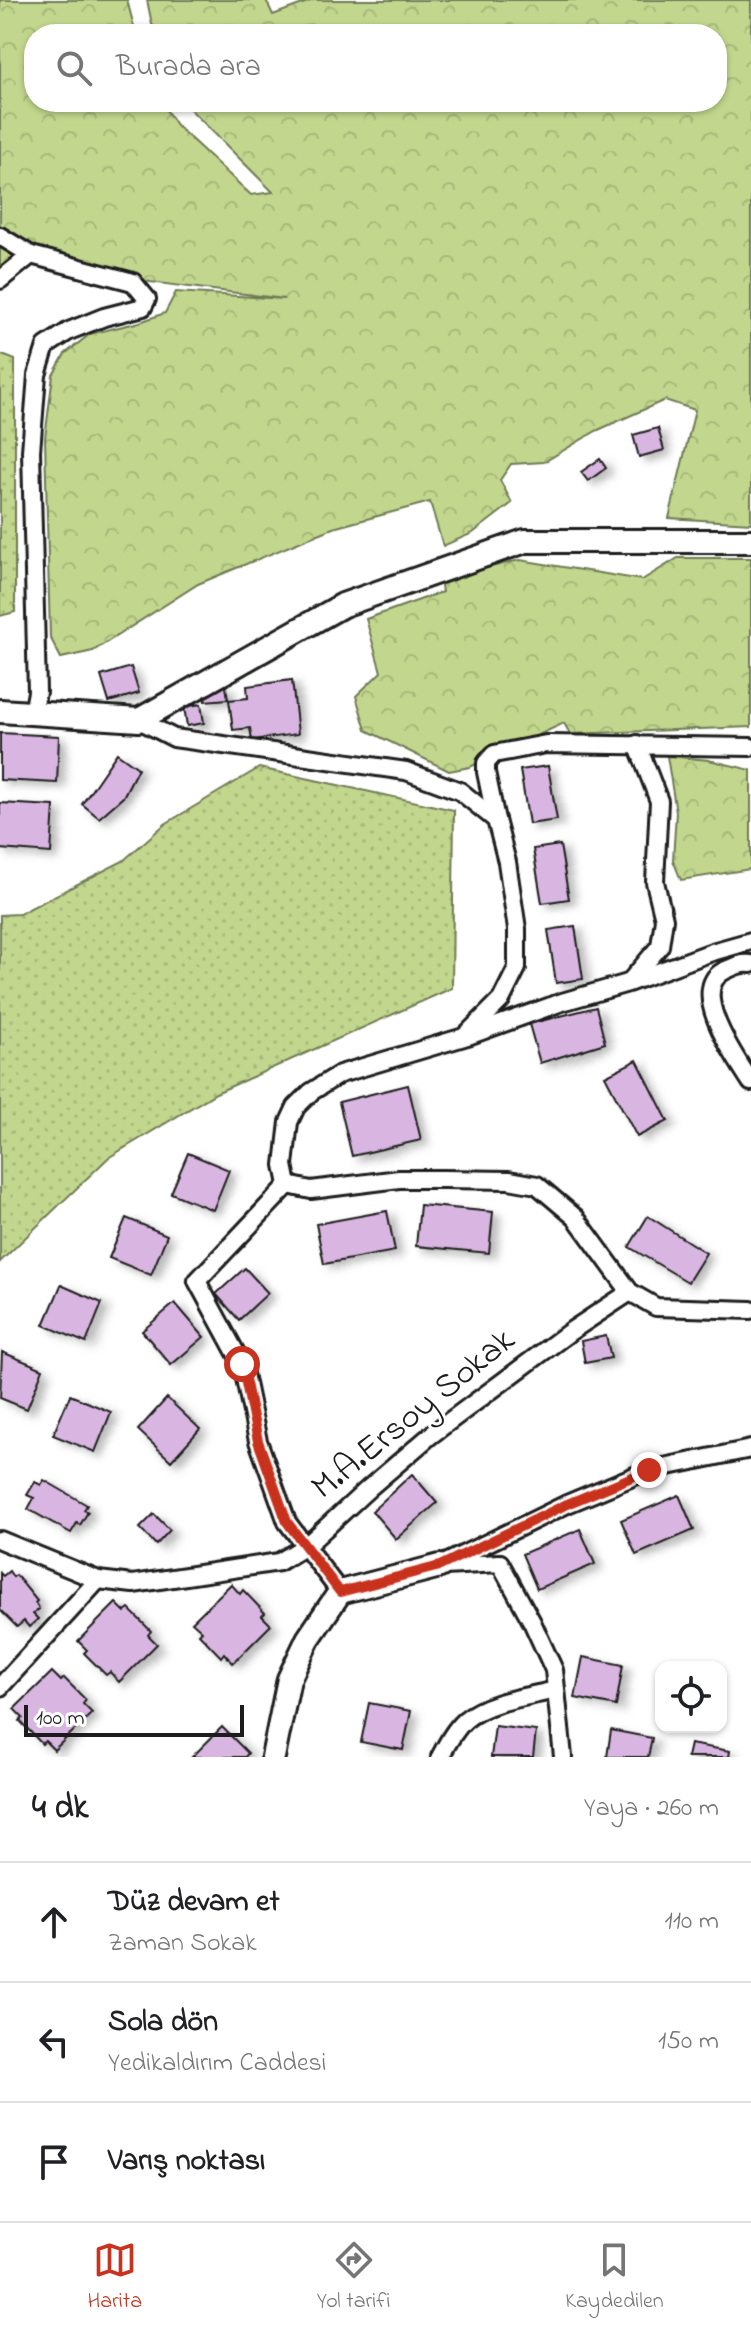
<!DOCTYPE html>
<html lang="tr">
<head>
<meta charset="utf-8">
<style>
  body { margin:0; font-family:"Indie Flower",sans-serif; background:#f6f6f6; color:#202124 }
  .controls { position:absolute; right:24px; bottom:24px; display:grid; overflow:hidden; border-radius:16px; box-shadow:0 2px 6px #0004 }
  .controls button { width:72px; height:72px; display:grid; place-items:center; padding:0; border:0; border-bottom:2px solid #e0e0e0; background:#fff; color:#202124; font:40px sans-serif }
  .scale { position:absolute; left:24px; bottom:20px; width:220px; box-sizing:border-box; padding-left:8px; border:4px solid #1c1c1c; border-top:0; font-size:22px; line-height:28px; white-space:nowrap; color:#1c1c1c; -webkit-text-stroke:6px #fff; paint-order:stroke }
  .stop { position:absolute; width:24px; height:24px; margin:-18px; border:6px solid #c8321e; border-radius:50%; background:#fff }
  .stop.end { background:#c8321e; border-color:#fff; box-shadow:0 2px 8px #0008 }
  .list { margin:0; padding:0; list-style:none }
  h2 { display:flex; justify-content:space-between; align-items:center; height:104px; margin:0; padding:0 32px; font-size:34px }
  h2 small { font-size:26px; font-weight:400; color:#757577 }
  .list li { display:grid; grid-template-columns:52px 1fr auto; gap:24px; align-items:center; box-sizing:border-box; height:120px; padding:0 32px; border-top:2px solid #e0e0e0 }
  .list b { display:block; font-size:30px; white-space:nowrap }
  .list p { margin:0; font-size:26px; white-space:nowrap; color:#757577 }
  .list em { font-size:26px; font-style:normal; color:#757577 }
  .icon { flex:none; width:44px; height:44px; fill:none; stroke:currentColor; stroke-width:2; stroke-linecap:round; stroke-linejoin:round }
  .map { position:relative; flex:none; width:751px; height:1757px; overflow:hidden }
  .search { position:absolute; background:#fff; box-shadow:0 2px 6px #0004; left:24px; right:24px; top:24px; height:88px; display:flex; align-items:center; gap:20px; box-sizing:border-box; padding:0 28px; border-radius:32px; color:#757577; font-size:30px }
  .sheet { height:464px; background:#fff }
  nav { display:flex; justify-content:space-around; align-items:center; box-sizing:border-box; height:112px; border-top:2px solid #e0e0e0; background:#fff; font-size:22px; color:#757577 }
  nav a { display:grid; justify-items:center; gap:4px }
  nav .on { color:#c8321e }
  .map>svg:first-child { display:block }
  .forest { fill:url(#forest-crowns); stroke:#6f7a54; stroke-width:2 }
  .garden { fill:url(#garden-dots); stroke:#6f7a54; stroke-width:2 }
  .building { fill:#d9b6e1; stroke:#1c1c1c; stroke-width:2; filter:url(#shadow) }
  .lines { fill:none; stroke-linecap:round; stroke-linejoin:round }
  .street-casing { stroke:#1c1c1c; stroke-width:22 }
  .secondary-casing { stroke:#1c1c1c; stroke-width:28 }
  .street { stroke:#fff; stroke-width:16 }
  .secondary { stroke:#fff; stroke-width:22 }
  .route { stroke:#c8321e; stroke-width:10 }
  .labels { text-anchor:middle; dominant-baseline:central; stroke-width:6; stroke-linejoin:round; paint-order:stroke }
  .street-label { font-size:36px; fill:#1c1c1c; stroke:#fff }
</style>
</head>
<body>
<div class="map">
<svg width="751" height="1757" viewBox="0 0 751 1757">
  <defs>
    <pattern id="forest-crowns" width="20" height="18" patternUnits="userSpaceOnUse" patternTransform="scale(2)"><rect width="20" height="18" fill="#c2d78d"/><path d="M2 6a3 3 0 1 1 6 0M12 15a3 3 0 1 1 6 0" fill="none" stroke="#a6b879"/></pattern>
    <pattern id="garden-dots" width="8" height="8" patternUnits="userSpaceOnUse" patternTransform="scale(2)"><rect width="8" height="8" fill="#c2d78d"/><path d="M2 2h.1M6 6h.1" fill="none" stroke="#a6b879" stroke-width="1.8" stroke-linecap="round"/></pattern>
    <filter id="shadow"><feDropShadow dx="7" dy="4.5" stdDeviation="4" flood-color="#0004"/></filter>
  </defs>
  <rect width="100%" height="100%" fill="#fff"/>
  <filter id="ink" filterUnits="userSpaceOnUse"><feTurbulence type="fractalNoise" baseFrequency=".0125" numOctaves="2"/><feDisplacementMap in="SourceGraphic" scale="16" xChannelSelector="R" yChannelSelector="G"/><feConvolveMatrix kernelMatrix="1 2 1 2 8 2 1 2 1" color-interpolation-filters="sRGB"/></filter>
  <g filter="url(#ink)">
    <g class="forest">
      <path d="M0,0H127L136,34H34V102H161L176,125L251,195L273,192L183,102H717V34H154L147,0H266L273,15L313,0H751V523L669,518L695,410L665,400L596,431L544,462L511,464L500,480L512,503L473,533L443,546L430,502L333,528L198,584L93,651L61,658L50,637L45,438L53,375L65,354L90,334L140,322L165,313L176,292L284,299L150,282L34,246L0,270Z"/>
      <path d="M678,558H751V727L570,734L564,723L470,767L449,771L366,730L356,696L381,672L366,619L442,592L440,579L520,560L642,580Z"/>
      <path d="M667,756L709,760L751,770V869L681,880L673,860L676,812Z"/>
    </g>
    <g class="garden">
      <path d="M0,354L15,360V612L0,616Z"/>
      <path d="M259,768L454,810L452,988L216,1093L108,1158L0,1262V915L19,914L123,861L165,824Z"/>
    </g>
    <g class="building">
      <path d="M658,428L664,450L639,457L633,435Z"/>
      <path d="M600,459L606,468L588,481L581,472Z"/>
      <path d="M131,667L139,693L109,702L101,676Z"/>
      <path d="M292,680L298,734L252,740L250,728L233,730L229,700L248,698L247,686Z"/>
      <path d="M226,686L228,699L205,701L203,688Z"/>
      <path d="M201,704L204,723L187,726L184,707Z"/>
      <path d="M0,733L59,736L57,783L0,780Z"/>
      <path d="M117,753L138,768L123,797L99,818L82,804Z"/>
      <path d="M548,766L557,820L529,824L520,770Z"/>
      <path d="M0,803L54,806L51,853L0,849Z"/>
      <path d="M560,845L569,899L542,903L533,849Z"/>
      <path d="M575,926L583,979L556,983L548,930Z"/>
      <path d="M596,1007L605,1043L540,1063L529,1024Z"/>
      <path d="M637,1060L668,1121L637,1137L605,1076Z"/>
      <path d="M408,1085L421,1140L352,1156L339,1102Z"/>
      <path d="M188,1153L229,1170L213,1210L171,1193Z"/>
      <path d="M420,1205L493,1212L489,1253L416,1246Z"/>
      <path d="M387,1211L395,1251L324,1264L316,1224Z"/>
      <path d="M648,1216L706,1253L688,1282L629,1247Z"/>
      <path d="M126,1218L167,1235L151,1275L109,1258Z"/>
      <path d="M245,1268L268,1293L239,1320L216,1294Z"/>
      <path d="M61,1285L102,1303L86,1343L44,1325Z"/>
      <path d="M175,1303L204,1337L171,1365L142,1331Z"/>
      <path d="M606,1336L611,1358L585,1363L581,1341Z"/>
      <path d="M2,1352L43,1369L27,1409L0,1398Z"/>
      <path d="M70,1395L111,1412L95,1452L53,1435Z"/>
      <path d="M167,1398L200,1429L171,1461L138,1430Z"/>
      <path d="M412,1474L437,1503L396,1539L372,1511Z"/>
      <path d="M44,1480L87,1505L84,1510L88,1512L80,1525L77,1523L71,1533L28,1509L34,1498L27,1495L35,1482L41,1485Z"/>
      <path d="M679,1495L694,1530L636,1555L621,1520Z"/>
      <path d="M154,1514L170,1530L156,1545L140,1528Z"/>
      <path d="M580,1529L595,1564L537,1589L522,1554Z"/>
      <path d="M9,1571L13,1577L16,1575L37,1601L35,1603L39,1609L33,1614L38,1619L29,1627L24,1621L17,1627L0,1610V1573L3,1576Z"/>
      <path d="M231,1584L240,1594L243,1590L265,1613L262,1616L271,1625L233,1663L224,1653L221,1657L199,1634L202,1631L192,1622Z"/>
      <path d="M116,1603L125,1612L129,1609L151,1631L148,1635L157,1644L119,1682L110,1672L106,1675L84,1653L87,1650L78,1641Z"/>
      <path d="M583,1657L623,1665L616,1706L575,1698Z"/>
      <path d="M52,1672L61,1681L64,1678L86,1700L83,1704L92,1713L54,1750L45,1741L42,1744L20,1721L23,1718L14,1709Z"/>
      <path d="M369,1703L411,1711L403,1750L361,1742Z"/>
      <path d="M495,1726L536,1731L533,1757H491Z"/>
      <path d="M222,1727L248,1753L245,1757H192Z"/>
      <path d="M611,1730L652,1738L648,1757H607Z"/>
      <path d="M690,1744L730,1751L729,1757H687Z"/>
    </g>
    <g class="lines">
      <g class="street-casing">
        <g id="street">
          <path d="M0,236L31,255L133,282L147,299L143,307L104,317L69,331L46,346L37,375L31,451L37,692L33,713"/>
          <path d="M0,280L31,255"/>
          <path d="M139,720L174,738L406,771L460,791L496,820L507,862L517,929V968L501,1000L464,1037L340,1074L311,1092L296,1107L289,1122L284,1165L288,1185"/>
          <path d="M496,820L486,772V763L494,754L546,744L751,747"/>
          <path d="M751,964C741,963 735,966 726,970C685,987 737,1060 751,1082"/>
          <path d="M632,979L660,946L664,919L655,882L659,801L637,744"/>
          <path d="M468,1036L562,1002L628,983L712,952L751,941"/>
          <path d="M288,1185L311,1190L399,1179H444L509,1180L537,1185L576,1218L630,1292L656,1307L751,1310"/>
          <path d="M288,1185L197,1281L242,1364L258,1441L287,1522L340,1592"/>
          <path d="M0,1540L98,1580L133,1584L279,1562L307,1545L369,1488L431,1435L571,1331L630,1292"/>
          <path d="M440,1566L567,1504L649,1470L751,1449"/>
          <path d="M444,1566L500,1563L532,1622L554,1670L563,1757"/>
          <path d="M0,1687L98,1580"/>
          <path d="M440,1757C447,1744 454,1730 465,1720C488,1701 527,1697 556,1690"/>
        </g>
      </g>
      <g class="secondary-casing">
        <g id="secondary">
          <path d="M0,711L139,720L343,605L525,541H751"/>
          <path d="M273,1757L289,1679L308,1639L340,1592L440,1566"/>
        </g>
      </g>
      <use href="#street" class="street"/>
      <use href="#secondary" class="secondary"/>
    </g>
  </g>
  <g class="lines" filter="url(#ink)">
    <path class="route" d="M242,1364L258,1441L287,1522L340,1592L440,1566L567,1504L649,1470"/>
  </g>
  <g class="labels">
    <g class="street-label">
      <text transform="translate(414 1415) rotate(-39)">M.A.Ersoy Sokak</text>
    </g>
  </g>
</svg>
<div class="controls">
<button><svg class="icon" aria-label="locate" viewBox="0 0 24 24"><circle cx="12" cy="12" r="6"/><path d="M12 2v4M12 18v4M2 12h4M18 12h4"/></svg></button>
</div>
<div class="scale">100 m</div>
<div class="stop" style="left:242px;top:1364px"></div>
<div class="stop end" style="left:649px;top:1470px"></div>
<div class="search"><svg class="icon" aria-label="search" viewBox="0 0 24 24"><circle cx="10" cy="10" r="6"/><path d="M15 15l6 6"/></svg>Burada ara</div>
</div>
<section class="sheet">
<h2>4 dk<small>Yaya · 260 m</small></h2>
<ul class="list">
<li><svg class="icon" aria-label="ahead" viewBox="0 0 24 24"><path d="M12 20V5M6 11l6-6 6 6"/></svg><div><b>Düz devam et</b><p>Zaman Sokak</p></div><em>110 m</em></li>
<li><svg class="icon" aria-label="left" viewBox="0 0 24 24"><path d="M17 20v-9H6M10 6l-5 5 5 5"/></svg><div><b>Sola dön</b><p>Yedikaldırım Caddesi</p></div><em>150 m</em></li>
<li><svg class="icon" aria-label="arrive" viewBox="0 0 24 24"><path d="M6 21V4h12l-3 4 3 4H6"/></svg><div><b>Varış noktası</b></div></li>
</ul>
</section>
<nav>
<a class="on"><svg class="icon" aria-label="map" viewBox="0 0 24 24"><path d="M3 6l6-2 6 2 6-2v14l-6 2-6-2-6 2zM9 4v14M15 6v14"/></svg>Harita</a>
<a><svg class="icon" aria-label="directions" viewBox="0 0 24 24"><path d="M12 3l9 9-9 9-9-9zM9 14v-3h6M13 9l2 2-2 2"/></svg>Yol tarifi</a>
<a><svg class="icon" aria-label="saved" viewBox="0 0 24 24"><path d="M7 4h10v16l-5-4-5 4z"/></svg>Kaydedilen</a>
</nav>
</body>
</html>
